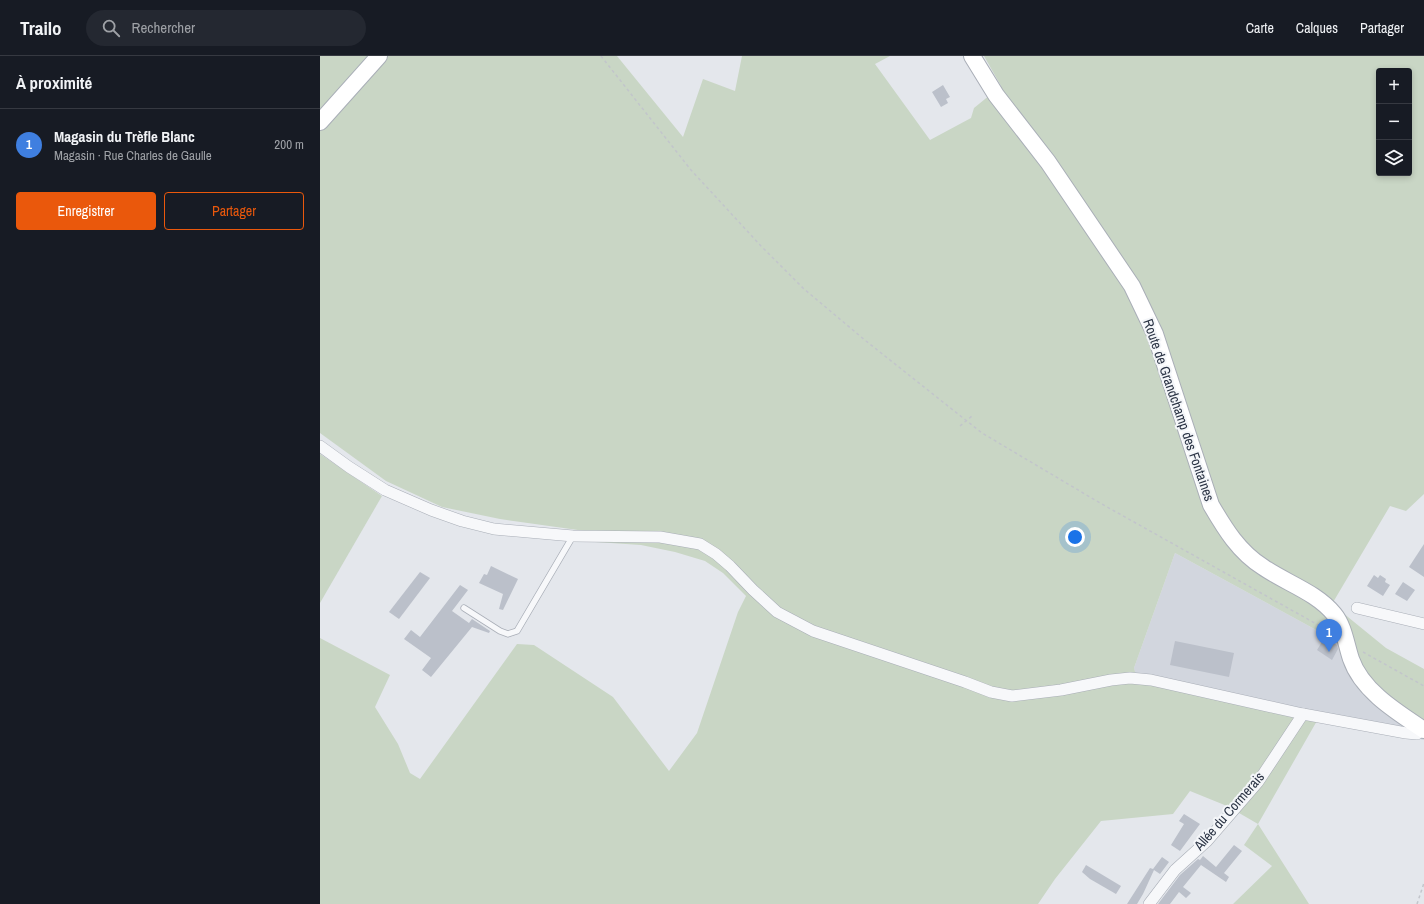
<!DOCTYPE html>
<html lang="fr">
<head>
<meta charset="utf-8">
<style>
  body { margin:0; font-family:"Archivo Narrow",sans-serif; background:#242831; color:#f1f3f6 }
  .controls { position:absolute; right:12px; top:12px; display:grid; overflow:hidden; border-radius:4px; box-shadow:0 2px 6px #0003 }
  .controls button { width:36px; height:36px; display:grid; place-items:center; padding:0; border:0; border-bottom:1px solid #363941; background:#171b24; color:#f1f3f6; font:20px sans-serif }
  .you { position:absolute; left:755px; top:481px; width:14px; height:14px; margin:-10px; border:3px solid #fff; border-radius:50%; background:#1a73e8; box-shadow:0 0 0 6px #1a73e833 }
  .badge { display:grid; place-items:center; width:26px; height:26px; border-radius:50%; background:#ea580c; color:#fff; font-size:13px; font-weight:700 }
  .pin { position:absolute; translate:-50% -33px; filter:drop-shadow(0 1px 2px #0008) }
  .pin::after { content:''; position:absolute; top:21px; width:14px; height:12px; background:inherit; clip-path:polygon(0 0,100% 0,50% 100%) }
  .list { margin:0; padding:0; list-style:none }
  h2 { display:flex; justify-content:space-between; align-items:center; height:52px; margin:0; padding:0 16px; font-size:17px }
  h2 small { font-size:13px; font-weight:400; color:#9ea1a6 }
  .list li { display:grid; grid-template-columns:26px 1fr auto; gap:12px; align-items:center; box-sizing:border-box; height:72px; padding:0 16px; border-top:1px solid #363941 }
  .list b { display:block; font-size:15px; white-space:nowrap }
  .list p { margin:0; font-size:13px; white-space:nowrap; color:#9ea1a6 }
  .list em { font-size:13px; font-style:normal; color:#9ea1a6 }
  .actions { display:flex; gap:8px; padding:12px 16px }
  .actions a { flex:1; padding:9px 0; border:1px solid #ea580c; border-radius:4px; text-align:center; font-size:14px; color:#ea580c }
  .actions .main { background:#ea580c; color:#fff }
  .icon { flex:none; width:22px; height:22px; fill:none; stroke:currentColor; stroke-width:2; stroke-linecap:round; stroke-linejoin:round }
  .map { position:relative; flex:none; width:1104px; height:848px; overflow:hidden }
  header { display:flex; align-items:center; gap:24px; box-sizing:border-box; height:56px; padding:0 20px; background:#171b24; border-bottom:1px solid #363941 }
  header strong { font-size:19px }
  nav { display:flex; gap:22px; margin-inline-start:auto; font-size:14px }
  .search { width:280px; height:36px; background:#242831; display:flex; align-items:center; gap:10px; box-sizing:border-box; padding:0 14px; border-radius:22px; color:#9ea1a6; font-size:15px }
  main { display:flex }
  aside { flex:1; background:#171b24 }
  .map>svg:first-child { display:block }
  .built { fill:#d2d6de }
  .green { fill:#c9d6c5; fill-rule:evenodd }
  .building { fill:#bbc0ca }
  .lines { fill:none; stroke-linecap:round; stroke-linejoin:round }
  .lane-casing { stroke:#a9aeb7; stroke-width:7 }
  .street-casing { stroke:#a9aeb7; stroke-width:12 }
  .secondary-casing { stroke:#a9aeb7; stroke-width:18 }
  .path { stroke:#c2c5cb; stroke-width:1.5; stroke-dasharray:3 3; stroke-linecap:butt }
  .lane { stroke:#f7f8fa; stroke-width:5.5 }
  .street { stroke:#f7f8fa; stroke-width:11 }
  .secondary { stroke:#fff; stroke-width:16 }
  .labels { text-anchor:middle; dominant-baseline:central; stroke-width:4; stroke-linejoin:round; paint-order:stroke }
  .street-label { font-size:14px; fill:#2b3445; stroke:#f4f6f9 }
</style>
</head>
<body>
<header>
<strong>Trailo</strong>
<div class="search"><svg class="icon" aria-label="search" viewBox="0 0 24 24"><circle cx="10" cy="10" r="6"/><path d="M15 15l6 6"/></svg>Rechercher</div>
<nav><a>Carte</a><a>Calques</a><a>Partager</a></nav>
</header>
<main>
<aside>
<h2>À proximité<small></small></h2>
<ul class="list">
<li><span class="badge" style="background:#3f7fe0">1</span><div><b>Magasin du Trèfle Blanc</b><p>Magasin · Rue Charles de Gaulle</p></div><em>200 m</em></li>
</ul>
<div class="actions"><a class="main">Enregistrer</a><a>Partager</a></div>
</aside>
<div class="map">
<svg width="1104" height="848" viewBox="0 0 1104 848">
  <rect width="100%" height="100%" fill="#e4e7ec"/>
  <path class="built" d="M855,497L1022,588L1104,667V684L817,627L814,612Z"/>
  <g class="green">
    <path d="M0,0H297L363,81L383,23L415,35L422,0H570L555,8L610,84L651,62L654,52L681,30L664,0H1104V438L1086,455L1070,450L1012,548L1066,592L1104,613V667L1065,640L1022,588L855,497L814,612L818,627L998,663L938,768L989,848H913L952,810L924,789L938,768L907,750L870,735L853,758L781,765L735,823L718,848H0V582L70,619L55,651L78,688L90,717L100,723L197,588L214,589L293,641L349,715L377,677L418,556L426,540L403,517L385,505L355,496L321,489L260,485L265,475L180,463L122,451L66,425L0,377ZM1059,15H1089V117H1059Z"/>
    <path d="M0,398L62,440L0,547Z"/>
  </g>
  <g class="building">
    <path d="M623,29L630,41L626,43L628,47L621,51L612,36Z"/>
    <path d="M1104,488V521L1089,511Z"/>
    <path d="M171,510L198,523L183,554L179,553L183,538L159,527L164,518L167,519Z"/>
    <path d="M100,516L110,522L79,563L69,556Z"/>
    <path d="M1054,519L1058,522L1060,519L1066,523L1065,526L1070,529L1063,540L1047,530Z"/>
    <path d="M1083,526L1095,534L1087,545L1075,538Z"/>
    <path d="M140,529L148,534L132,555L149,567L152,563L170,575L169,577L152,571L111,621L102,614L111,602L84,583L91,574L100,581Z"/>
    <path d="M1003,584L1011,588L1012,586L1017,589L1018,593L1012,604L997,594Z"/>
    <path d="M855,585L914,597L909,621L850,609Z"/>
    <path d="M864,758L880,768L860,795L851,789L864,768L859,765Z"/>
    <path d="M914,789L922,795L904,817L909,821L906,826L881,809L863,831L871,837L866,842L859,836L850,848H838L860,819L878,803L880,804L883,800L896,811Z"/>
    <path d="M842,801L849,806L840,818L834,814L823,838L817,848H807L830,812L833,813Z"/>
    <path d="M766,809L801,830L796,838L770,823L762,816Z"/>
  </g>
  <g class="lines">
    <g class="lane-casing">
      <path id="lane" d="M144,552L180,575L188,578L197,575L253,480"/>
    </g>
    <g class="street-casing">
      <g id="street">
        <path d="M0,390L29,411L65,434L111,454L142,465L174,473L253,480L340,481L380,488L396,498L410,510L433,534L457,556L493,575L645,626L671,636L692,640L741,634L791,624L810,622L831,624L983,658L1086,677L1097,678L1102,673"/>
        <path d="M1037,552L1104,568"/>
        <path d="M829,848L855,814L887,785L938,726L983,658"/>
      </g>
    </g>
    <g class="secondary-casing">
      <g id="secondary">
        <path d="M652,0L676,39L728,106L812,230L835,278L891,449C905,473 919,496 943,511C966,527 996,536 1014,558C1024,570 1026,588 1031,603C1042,635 1077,656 1104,674"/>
        <path d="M0,66L59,0"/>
      </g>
    </g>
    <g class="path">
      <path d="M281,0L371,114L441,190L484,233L546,285L662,377L780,447L1009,575"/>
      <path d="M640,370L652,360"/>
      <path d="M1043,596L1104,630"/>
      <path d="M1097,848L1104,827"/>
    </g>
    <use href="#lane" class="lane"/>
    <use href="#street" class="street"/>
    <use href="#secondary" class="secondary"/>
  </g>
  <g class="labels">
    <g class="street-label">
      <text transform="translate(859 354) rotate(71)">Route de Grandchamp des Fontaines</text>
      <text transform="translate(909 755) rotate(-49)">Allée du Cormerais</text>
    </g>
  </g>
</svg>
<div class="controls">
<button>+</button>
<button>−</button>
<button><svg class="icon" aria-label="layers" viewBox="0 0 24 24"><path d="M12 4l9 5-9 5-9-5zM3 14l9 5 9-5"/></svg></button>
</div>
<div class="you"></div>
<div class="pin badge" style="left:1009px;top:596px;background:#3f7fe0">1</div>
</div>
</main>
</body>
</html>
